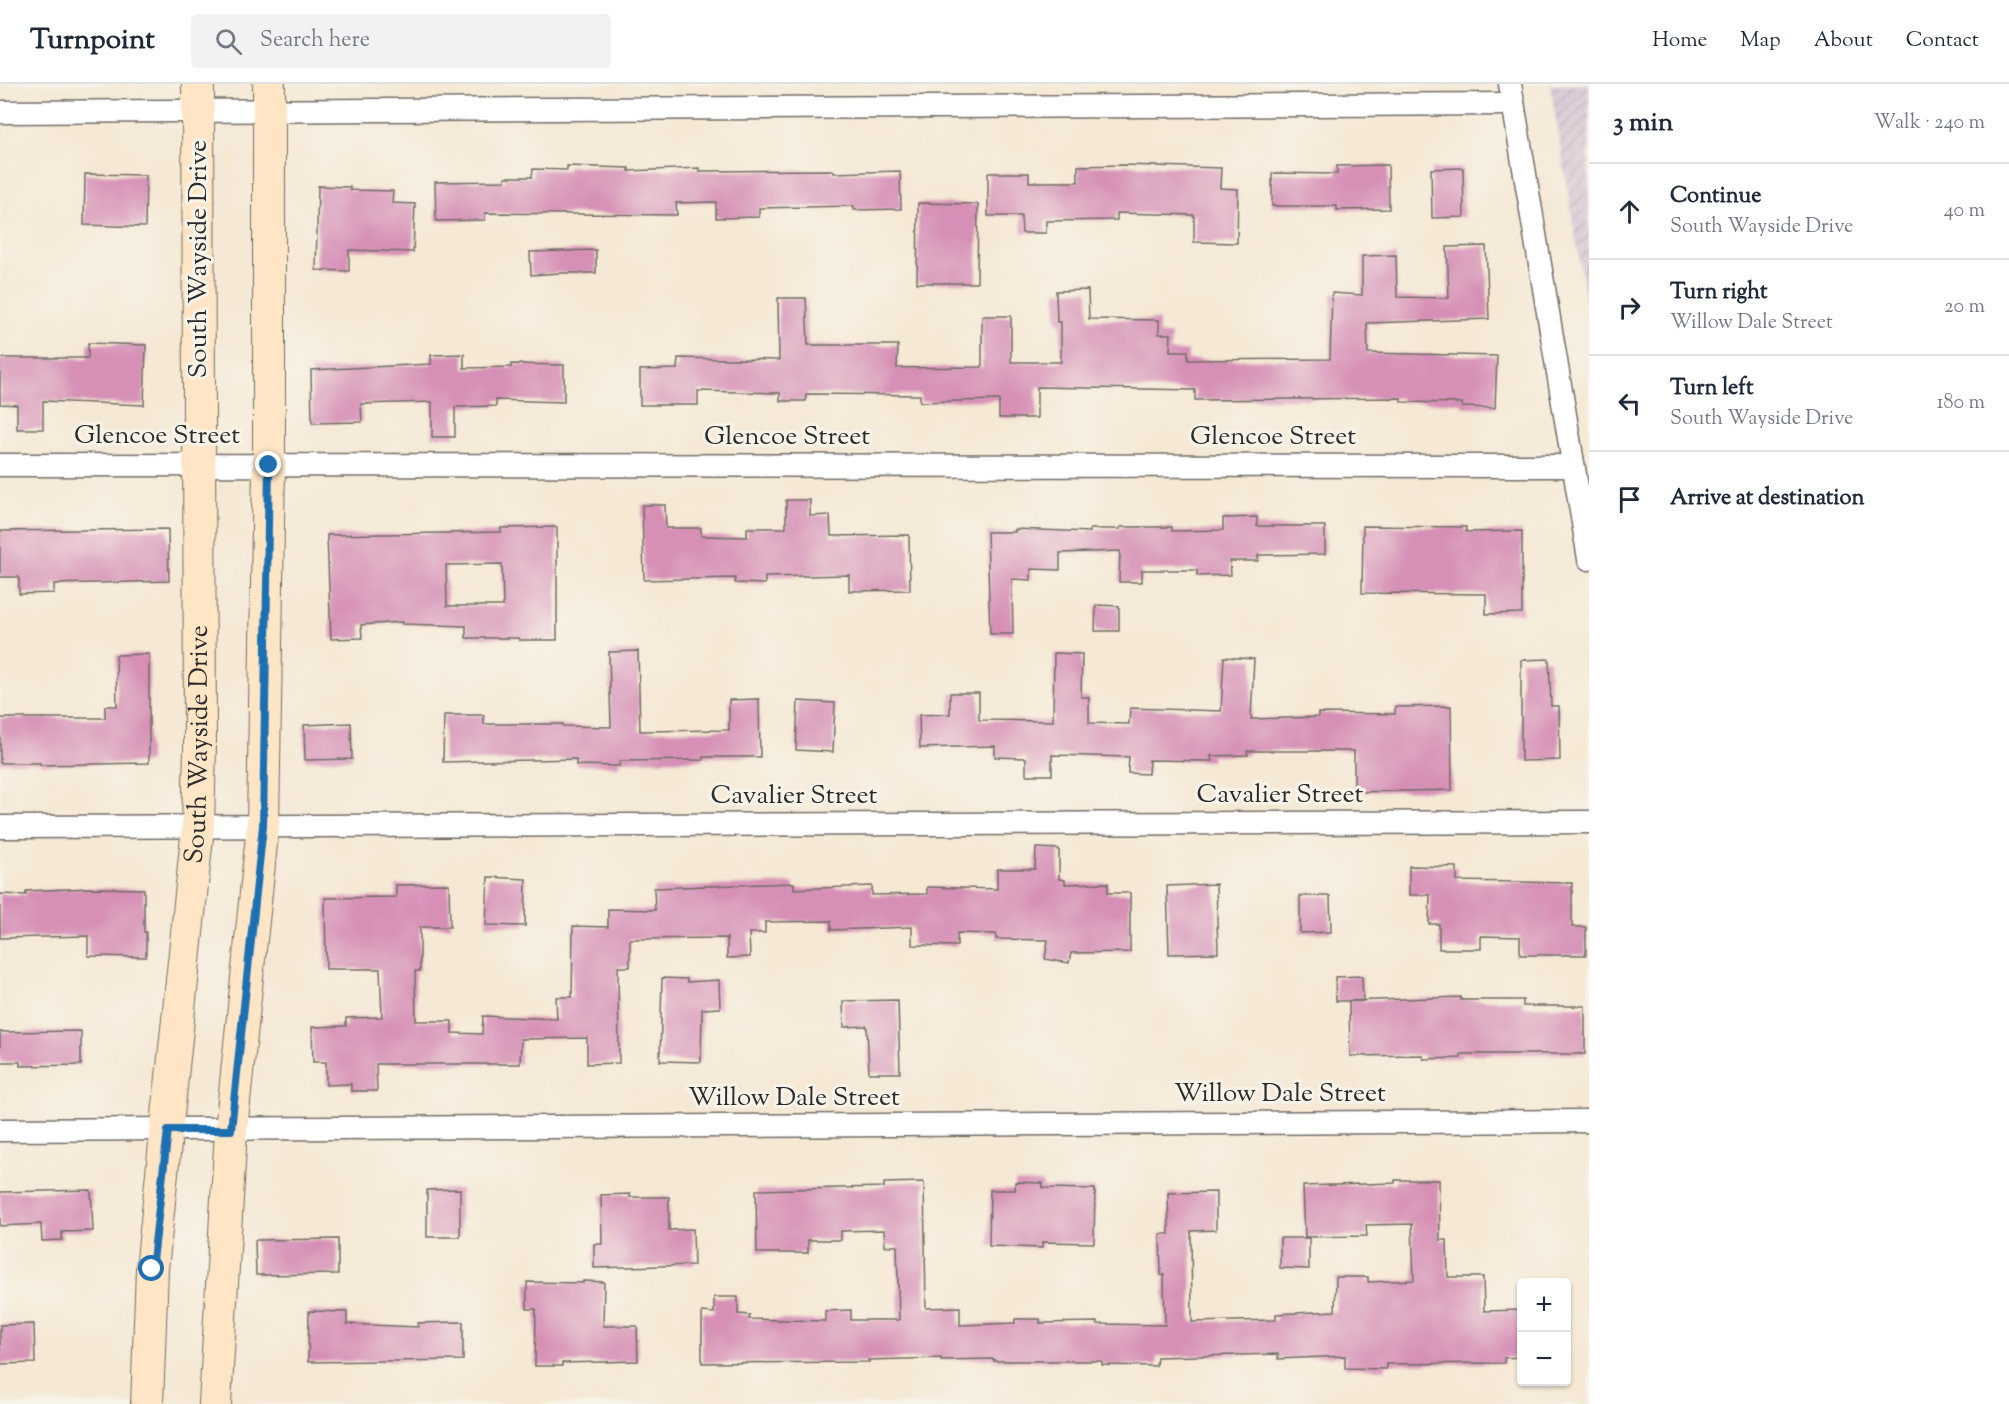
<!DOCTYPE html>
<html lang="en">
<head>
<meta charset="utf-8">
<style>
  body { margin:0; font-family:"Sorts Mill Goudy",serif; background:#f2f2f3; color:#1f2937 }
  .controls { position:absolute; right:18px; bottom:18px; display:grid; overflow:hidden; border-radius:6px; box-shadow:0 2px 4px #0004 }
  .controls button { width:54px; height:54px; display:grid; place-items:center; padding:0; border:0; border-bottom:2px solid #e0e1e3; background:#fff; color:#1f2937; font:30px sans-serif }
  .stop { position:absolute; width:18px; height:18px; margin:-14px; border:4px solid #1f6fb2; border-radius:50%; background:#fff }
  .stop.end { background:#1f6fb2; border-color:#fff; box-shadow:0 2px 6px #0008 }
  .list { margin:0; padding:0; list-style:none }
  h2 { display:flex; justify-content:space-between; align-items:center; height:78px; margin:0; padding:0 24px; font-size:26px }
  h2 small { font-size:20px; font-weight:400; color:#747a83 }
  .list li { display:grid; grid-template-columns:39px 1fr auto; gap:18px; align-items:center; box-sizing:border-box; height:96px; padding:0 24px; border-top:2px solid #e0e1e3 }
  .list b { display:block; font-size:22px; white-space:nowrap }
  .list p { margin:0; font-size:20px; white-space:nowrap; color:#747a83 }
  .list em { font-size:20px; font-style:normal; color:#747a83 }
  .icon { flex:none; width:33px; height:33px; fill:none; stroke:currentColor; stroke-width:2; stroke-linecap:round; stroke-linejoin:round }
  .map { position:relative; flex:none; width:1589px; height:1320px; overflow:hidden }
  header { display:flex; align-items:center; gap:36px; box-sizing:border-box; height:84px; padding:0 30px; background:#fff; border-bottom:2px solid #e0e1e3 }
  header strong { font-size:28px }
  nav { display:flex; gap:33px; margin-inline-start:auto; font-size:21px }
  .search { width:420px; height:54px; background:#f2f2f3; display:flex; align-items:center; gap:15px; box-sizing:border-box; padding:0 21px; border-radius:6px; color:#747a83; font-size:22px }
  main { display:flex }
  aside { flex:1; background:#fff }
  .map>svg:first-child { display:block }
  .industrial { fill:url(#industrial-furrows) }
  .building { fill:#d690b6; fill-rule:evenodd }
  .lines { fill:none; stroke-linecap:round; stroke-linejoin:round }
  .street-casing { stroke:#726d66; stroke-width:25 }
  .secondary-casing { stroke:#726d66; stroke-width:34 }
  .street { stroke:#fff; stroke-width:22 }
  .secondary { stroke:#fde5c5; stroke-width:32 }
  .route { stroke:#1f6fb2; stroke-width:8 }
  .labels { text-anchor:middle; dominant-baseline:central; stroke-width:6; stroke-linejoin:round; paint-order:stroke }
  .street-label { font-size:26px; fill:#2b2b2b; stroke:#f7f3e8 }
</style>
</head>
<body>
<header>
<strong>Turnpoint</strong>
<div class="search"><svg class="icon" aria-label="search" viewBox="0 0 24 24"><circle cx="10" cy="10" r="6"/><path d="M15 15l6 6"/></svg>Search here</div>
<nav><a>Home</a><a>Map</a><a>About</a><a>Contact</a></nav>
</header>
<main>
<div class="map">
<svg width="1589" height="1320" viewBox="0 0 1589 1320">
  <defs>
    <pattern id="industrial-furrows" width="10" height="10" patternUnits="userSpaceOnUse" patternTransform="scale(1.5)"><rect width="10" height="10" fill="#cfbdcf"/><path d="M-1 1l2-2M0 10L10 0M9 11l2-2" fill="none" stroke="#a89aa8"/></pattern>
  </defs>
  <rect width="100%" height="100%" fill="#f7f3e8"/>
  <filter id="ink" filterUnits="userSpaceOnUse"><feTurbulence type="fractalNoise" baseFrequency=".0167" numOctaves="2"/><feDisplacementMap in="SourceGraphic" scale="12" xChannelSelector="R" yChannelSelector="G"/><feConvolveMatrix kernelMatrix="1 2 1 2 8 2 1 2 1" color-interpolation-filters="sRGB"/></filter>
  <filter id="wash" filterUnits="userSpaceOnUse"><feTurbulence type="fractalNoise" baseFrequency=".008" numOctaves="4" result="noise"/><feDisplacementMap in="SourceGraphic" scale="24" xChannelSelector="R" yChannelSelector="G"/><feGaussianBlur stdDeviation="1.35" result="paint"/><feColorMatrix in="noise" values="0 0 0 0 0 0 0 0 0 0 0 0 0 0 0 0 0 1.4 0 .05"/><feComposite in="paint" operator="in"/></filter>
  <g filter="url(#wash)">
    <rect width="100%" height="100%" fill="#f5e8d4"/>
    <path class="industrial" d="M1550,0H1589V233Z"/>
    <g id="blocks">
      <g class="building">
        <path d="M1123,81L1221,84L1220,104L1238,105L1237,159L1194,158V131L1117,129V136L1046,137V149H1022L1021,132H988V89H1029V98H1078V82Z"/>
        <path d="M1388,81L1389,125L1337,126V122H1272V89L1337,90V82Z"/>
        <path d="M567,82L629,84V87L699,84V87L833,86V89L900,87L901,125L854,126V122L759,124V133L716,134V118L676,119L677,131L485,129V136L436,137L435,98L505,97V93H532L533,85L567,86Z"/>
        <path d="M1463,84L1464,133L1432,134L1431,85Z"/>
        <path d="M85,90L146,91L145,143L84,141Z"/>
        <path d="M318,102L350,103V106L393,107L392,119L415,120L413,168L349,166V187L316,186Z"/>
        <path d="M918,119L978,120L977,199H917Z"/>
        <path d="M1486,162L1489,235L1367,239L1368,269L1497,272L1495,324L1462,323V319L1401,318V314L1195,316V306L1037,303V334H999V316L920,318V311L806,310V317H780V309L698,307V321H640V286L677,285L678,274L779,276L778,214H806L808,261H898L897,284L982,283V232H1011V278H1061V238H1057L1056,207L1088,206L1089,235L1159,236V250H1171L1170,267H1188V276L1330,275L1332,209L1362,211V172L1396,171L1397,213L1449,214L1447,163Z"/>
        <path d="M596,166V189H560L531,191L530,168Z"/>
        <path d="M88,259L146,261L144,321L43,317V345H17V321L0,320V274H88Z"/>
        <path d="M464,270V284L511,283V280L564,281V318L496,316V322L455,323V353H432V318L361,320L362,338L312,339L311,286L431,280V271Z"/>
        <path d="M786,416H810V432L830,431L831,452L909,451L910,506L849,507V491L765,493V500L735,499V494L644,496L642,421H665L666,444H701V452L747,453V444H786Z"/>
        <path d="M1257,433V442H1325V470L1258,471V477H1230L1231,491L1197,492V486H1142V498H1119L1120,467L1060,469V486L1031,485V496L1012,495L1013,550H990L987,448H1015V445L1090,448V445H1120V443H1172V447L1223,446V434Z"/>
        <path d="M1363,442L1466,443V448L1522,447V529L1486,530V510L1362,509Z"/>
        <path d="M557,443V556H519V554H466V542L402,540V538L361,541L362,554L331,555L327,451L501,448V444ZM502,480L503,522H447L446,481Z"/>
        <path d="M168,445L169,497L54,500V509L19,510V493H0V447Z"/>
        <path d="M1096,521L1119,522V547H1095Z"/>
        <path d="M638,567L640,647L729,646V616L759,615L760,673H703V676L620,677L619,682L576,681V675L443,678L444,631H484V640H563V642L611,643L609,568Z"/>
        <path d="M1054,569L1082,570L1081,613H1089V639L1129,640L1130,624L1221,627L1224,573L1254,575L1251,635L1318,633V629L1395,630V623L1451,622L1452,706L1354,708V667H1247L1248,671L1211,672L1212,677L1149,676L1148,690L1128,689L1129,673L1052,671V691H1026V674L995,673V662L920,664L919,631L950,630V609H979V636L1053,637Z"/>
        <path d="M149,570V679L40,681V679H0V634H105V622H117L116,571Z"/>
        <path d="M1549,575L1551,622H1559L1560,676L1521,677V576Z"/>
        <path d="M798,617L835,619L833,668L796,666Z"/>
        <path d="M351,639L352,675L305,676L304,641Z"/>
        <path d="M1036,764L1059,765V795L1065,796V800L1108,799V809H1130V868L1071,869L1069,879L1045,875L1048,856L996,855V850L957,849V862L912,861V843L831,846V837L765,838V849H749L750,873L727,874V854L630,855V883H618L619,979L587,980V954L521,955L520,980H376L377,1007H351V1000L326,1001V978H313L312,943L346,942V934L382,933L380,885H326L325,814L396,813V801L449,800L450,843H420V887H415L416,937H452V949L482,950L483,932L557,935L556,913H572L573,842L608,843V825L655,826L654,804L794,799V805L872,802V811L927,810V803L997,805V785H1035Z"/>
        <path d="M1409,782L1457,783V797L1572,799V843H1586V871H1520V853L1481,852V865H1439V840H1429L1430,811H1409Z"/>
        <path d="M488,793L526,795L525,842L486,841Z"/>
        <path d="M1216,800L1218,869L1169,870L1167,802Z"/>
        <path d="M89,804L144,805V848H146V873L88,872V852L0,854V810L26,811V807Z"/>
        <path d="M1300,812H1330L1331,848L1300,849Z"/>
        <path d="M1362,892L1363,917H1336L1335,893Z"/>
        <path d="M662,894L687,895V898L719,896L720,924L702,925L701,978L660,977Z"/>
        <path d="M1461,913V916H1523V922H1585V970H1461V974L1423,975V971L1350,972L1349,917Z"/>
        <path d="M898,916L900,989H869L867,942L844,943L843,917Z"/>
        <path d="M81,947V981L20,982V978H0V948Z"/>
        <path d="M1395,1096H1439L1440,1156H1447L1448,1193H1483L1484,1227L1521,1226V1273L1504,1274V1279L1386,1280V1285L1345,1284V1272L1278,1275V1270L1157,1273L1156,1282L1102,1281V1277H994V1275L941,1276V1274L868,1276L869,1278L702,1279V1228L714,1229V1213H738V1230L750,1231L749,1235L825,1237V1227L851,1226V1236H899L897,1162H885L884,1146L841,1147V1156H808V1169H757L756,1106L884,1103V1099L924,1098L926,1224L960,1223V1241L1015,1239V1235H1040V1239L1097,1238V1240L1165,1241L1164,1191H1161L1160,1150H1169L1168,1109L1216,1108V1146L1191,1147L1192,1238L1276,1236V1230L1335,1227L1336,1193H1368V1198L1414,1196L1412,1140L1366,1141L1367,1152L1305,1153L1303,1102L1395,1099Z"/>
        <path d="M1015,1098L1043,1099V1104L1095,1105L1094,1159L1042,1158V1164L989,1162L990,1106H1015Z"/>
        <path d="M460,1105V1153H427V1106Z"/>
        <path d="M91,1106L93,1147L62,1148V1156L42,1157L41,1140L0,1142V1108Z"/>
        <path d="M630,1110V1113H669V1146L693,1145L694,1181L594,1184V1160H602L601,1111Z"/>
        <path d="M1280,1154H1309V1185L1280,1184Z"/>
        <path d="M338,1155V1190L256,1191L255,1156Z"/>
        <path d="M583,1197L604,1198L603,1242H637L638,1277L562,1279V1282H535L536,1225H527V1198L583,1199Z"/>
        <path d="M309,1227L347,1228V1240L418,1243L417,1239L463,1238V1276L308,1278Z"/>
        <path d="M34,1240L35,1279L0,1280V1241Z"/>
      </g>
    </g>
  </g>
  <g filter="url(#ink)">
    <use href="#blocks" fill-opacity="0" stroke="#726d66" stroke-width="1.5"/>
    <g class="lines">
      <g class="street-casing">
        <g id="street">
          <path d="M1510,0L1589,475"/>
          <path d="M0,28L1513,20"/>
          <path d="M0,381L1573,382"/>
          <path d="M0,743L1589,738"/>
          <path d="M0,1046L1589,1037"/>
        </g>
      </g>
      <g class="secondary-casing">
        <g id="secondary">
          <path id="s1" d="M147,1320L152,1185L198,743L200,663L198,0"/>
          <path d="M215,1320L231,1046L263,742L269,381V0"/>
        </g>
      </g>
      <use href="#street" class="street"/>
      <use href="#secondary" class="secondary"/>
    </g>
  </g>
  <g class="lines" filter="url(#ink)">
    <path class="route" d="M152,1185L168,1046H231L263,742L269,381"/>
  </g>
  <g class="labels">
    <g class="street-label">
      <text transform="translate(199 175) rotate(-90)">South Wayside Drive</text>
      <text x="157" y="352">Glencoe Street</text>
      <text x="787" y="353">Glencoe Street</text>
      <text x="1273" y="353">Glencoe Street</text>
      <text stroke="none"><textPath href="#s1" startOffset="662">South Wayside Drive</textPath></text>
      <text x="1280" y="711">Cavalier Street</text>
      <text x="794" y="712">Cavalier Street</text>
      <text x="1280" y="1010">Willow Dale Street</text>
      <text x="794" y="1014">Willow Dale Street</text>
    </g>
  </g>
</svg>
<div class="controls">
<button>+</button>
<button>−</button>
</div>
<div class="stop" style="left:152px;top:1185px"></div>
<div class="stop end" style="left:269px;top:381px"></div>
</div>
<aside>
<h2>3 min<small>Walk · 240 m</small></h2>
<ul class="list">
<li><svg class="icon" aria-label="ahead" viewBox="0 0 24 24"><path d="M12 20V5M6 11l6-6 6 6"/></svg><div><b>Continue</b><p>South Wayside Drive</p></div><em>40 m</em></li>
<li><svg class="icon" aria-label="right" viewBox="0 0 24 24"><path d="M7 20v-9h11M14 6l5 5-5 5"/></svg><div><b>Turn right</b><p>Willow Dale Street</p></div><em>20 m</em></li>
<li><svg class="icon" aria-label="left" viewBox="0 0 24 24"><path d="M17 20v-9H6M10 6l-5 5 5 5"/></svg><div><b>Turn left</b><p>South Wayside Drive</p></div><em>180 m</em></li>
<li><svg class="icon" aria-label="arrive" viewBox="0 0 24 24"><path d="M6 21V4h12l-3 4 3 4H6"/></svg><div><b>Arrive at destination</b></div></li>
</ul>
</aside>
</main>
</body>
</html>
